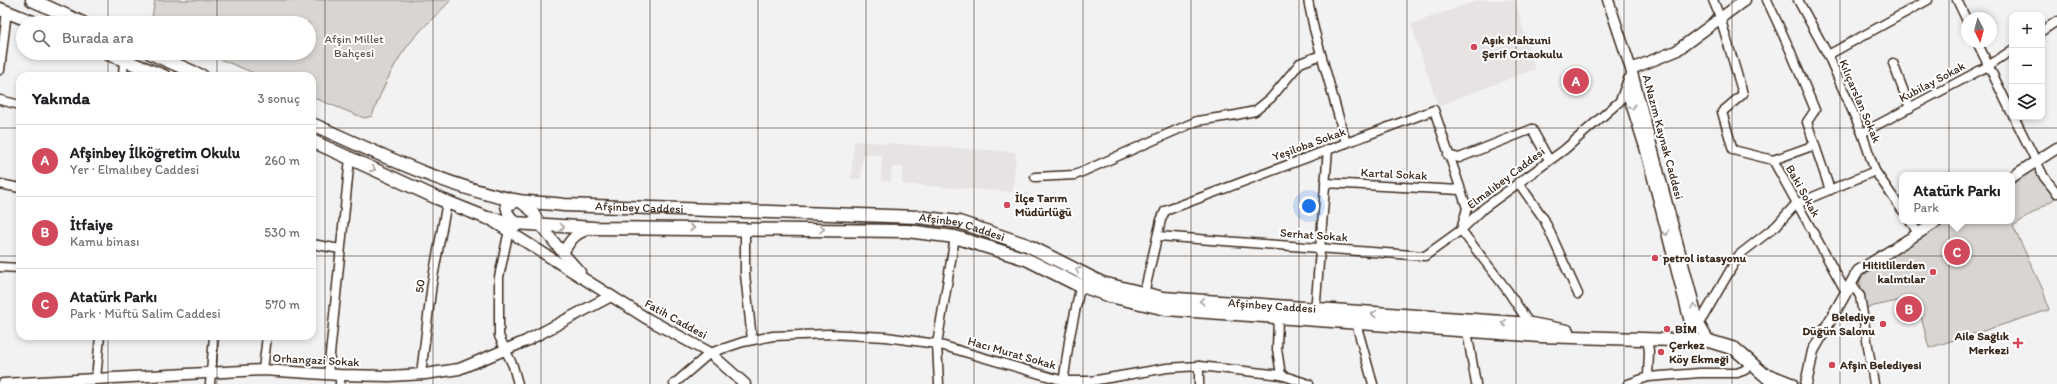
<!DOCTYPE html>
<html lang="tr">
<head>
<meta charset="utf-8">
<style>
  body { margin:0; font-family:Itim,sans-serif; background:#f2f2f2; color:#202124 }
  .controls { position:absolute; right:12px; top:12px; display:grid; overflow:hidden; border-radius:8px; box-shadow:0 2px 6px #0003 }
  .controls button { width:36px; height:36px; display:grid; place-items:center; padding:0; border:0; border-bottom:1px solid #e0e0e0; background:#fff; color:#202124; font:20px sans-serif }
  .compass { position:absolute; left:1961px; top:12px; width:36px; height:36px; border-radius:50%; background:#fff; box-shadow:0 2px 6px #0003; rotate:174deg }
  .you { position:absolute; left:1309px; top:206px; width:14px; height:14px; margin:-10px; border:3px solid #fff; border-radius:50%; background:#1a73e8; box-shadow:0 0 0 6px #1a73e833 }
  .badge { display:grid; place-items:center; width:26px; height:26px; border-radius:50%; background:#d1495b; color:#fff; font-size:13px; font-weight:700 }
  .pin { position:absolute; translate:-50% -50%; border:2px solid #fff; box-shadow:0 1px 4px #0006 }
  .popup { position:absolute; left:1899px; top:172px; width:116px; height:52px; box-sizing:border-box; display:grid; place-content:center; border-radius:8px; background:#fff; filter:drop-shadow(0 1px 3px #0005); font-size:13px; white-space:nowrap; color:#757577 }
  .popup b { font-size:15px; color:#202124 }
  .popup::after { content:''; position:absolute; left:50%; top:100%; margin-left:-8px; border:8px solid transparent; border-top-color:#fff }
  .list { margin:0; padding:0; list-style:none }
  h2 { display:flex; justify-content:space-between; align-items:center; height:52px; margin:0; padding:0 16px; font-size:17px }
  h2 small { font-size:13px; font-weight:400; color:#757577 }
  .list li { display:grid; grid-template-columns:26px 1fr auto; gap:12px; align-items:center; box-sizing:border-box; height:72px; padding:0 16px; border-top:1px solid #e0e0e0 }
  .list b { display:block; font-size:15px; white-space:nowrap }
  .list p { margin:0; font-size:13px; white-space:nowrap; color:#757577 }
  .list em { font-size:13px; font-style:normal; color:#757577 }
  .icon { flex:none; width:22px; height:22px; fill:none; stroke:currentColor; stroke-width:2; stroke-linecap:round; stroke-linejoin:round }
  .map { position:relative; flex:none; width:2057px; height:384px; overflow:hidden }
  .search { position:absolute; background:#fff; box-shadow:0 2px 6px #0003; left:16px; top:16px; width:300px; height:44px; display:flex; align-items:center; gap:10px; box-sizing:border-box; padding:0 14px; border-radius:22px; color:#757577; font-size:15px }
  .panel { position:absolute; background:#fff; box-shadow:0 2px 6px #0003; left:16px; top:72px; width:300px; height:268px; border-radius:12px }
  .map>svg:first-child { display:block }
  .built { fill:#e6e3e2 }
  .green { fill:#d8d5d2; stroke:#8a8078 }
  .lines { fill:none; stroke-linecap:round; stroke-linejoin:round }
  .minor-casing { stroke:#3b2a1e; stroke-width:11 }
  .tertiary-casing { stroke:#3b2a1e; stroke-width:13 }
  .secondary-casing { stroke:#3b2a1e; stroke-width:15 }
  .minor { stroke:#fff; stroke-width:8 }
  .tertiary { stroke:#fff; stroke-width:10 }
  .secondary { stroke:#fff; stroke-width:12 }
  .oneway { stroke:#a79f9a }
  .grid { fill:none; stroke:#3b2a1e; stroke-width:1; stroke-opacity:0.55 }
  .poi-dot { fill:#d1495b; stroke:#fff; stroke-width:1.5 }
  .labels { text-anchor:middle; dominant-baseline:central; stroke-width:4; stroke-linejoin:round; paint-order:stroke }
  .park-label { font-size:12px; fill:#62554b; stroke:#fff }
  .poi-label { font-size:12px; font-weight:bold; fill:#3b2a1e; stroke:#fff; text-anchor:start }
  .street-label { font-size:12px; fill:#3b2a1e; stroke:#fff }
</style>
</head>
<body>
<div class="map">
<svg width="2057" height="384" viewBox="0 0 2057 384">
  <rect width="100%" height="100%" fill="#f3f2f2"/>
  <filter id="ink" filterUnits="userSpaceOnUse"><feTurbulence type="fractalNoise" baseFrequency=".025" numOctaves="2"/><feDisplacementMap in="SourceGraphic" scale="8" xChannelSelector="R" yChannelSelector="G"/><feConvolveMatrix kernelMatrix="1 2 1 2 8 2 1 2 1" color-interpolation-filters="sRGB"/></filter>
  <g filter="url(#ink)">
    <g class="built">
      <path d="M1479,0H1515L1535,69L1438,106L1411,24Z"/>
      <path d="M854,141L1016,152L1013,192L902,184L903,167H892L890,182L881,181L882,155L863,154L861,179H851Z"/>
    </g>
    <g class="green">
      <path d="M155,0H451C439,13 426,24 414,38C395,60 382,89 372,116L364,118L312,97V76H261L205,53H309V23H151Z"/>
      <path d="M2037,162L2057,193V197L2013,226L2043,290L2049,310L1929,348L1916,297L1865,308L1858,271L1938,221H2012V177Z"/>
    </g>
    <g class="lines">
      <g class="minor-casing">
        <g id="minor">
          <path d="M1308,0L1314,29L1346,143"/>
          <path d="M1713,0L1720,17L1743,94L1722,112L1733,150L1773,160L1846,292L1855,288L1860,296L1874,384"/>
          <path d="M1767,0L1790,50L1815,110L1807,122L1830,190"/>
          <path d="M1798,0L1828,55L1862,133L1875,171L1902,210"/>
          <path d="M1957,0L1967,21"/>
          <path d="M2042,31L2057,21"/>
          <path d="M1977,42L2012,114"/>
          <path d="M1828,55L1928,0"/>
          <path d="M1893,63L1910,108"/>
          <path d="M0,70L7,11"/>
          <path d="M123,76L124,60"/>
          <path d="M0,100L20,105"/>
          <path d="M2014,117L2044,177L2057,193"/>
          <path d="M1862,133L1988,66L2012,50"/>
          <path d="M1448,155L1459,158L1532,129L1549,160"/>
          <path d="M1773,160L1815,145"/>
          <path d="M1035,177L1075,175L1197,121L1236,115L1255,111L1271,98L1300,63L1321,55"/>
          <path d="M1518,182L1544,219L1578,294"/>
          <path d="M1325,183L1460,190"/>
          <path d="M0,184L20,188"/>
          <path d="M1910,221L1918,233"/>
          <path d="M745,228V274L752,340"/>
          <path d="M509,230L499,277V336L513,366L518,384"/>
          <path d="M312,244L340,249"/>
          <path d="M0,267L20,268"/>
          <path d="M1143,298L1161,220L1165,211L1434,110L1467,208L1461,230L1425,256L1158,236"/>
          <path d="M1315,313L1328,149"/>
          <path d="M1278,317L1277,349L1281,375"/>
          <path d="M1356,323L1373,384"/>
          <path d="M1699,324L1739,255L1776,226L1796,204L1875,171"/>
          <path d="M1531,326L1507,290L1461,230L1484,208L1564,150L1620,101L1628,79"/>
          <path d="M1467,331L1476,384"/>
          <path d="M1199,366V384"/>
          <path d="M263,370L267,336"/>
          <path d="M328,374L350,158"/>
          <path d="M421,374L432,283L447,202"/>
          <path d="M340,375V384"/>
          <path d="M1648,377L1700,373H1737L1745,370L1750,364"/>
          <path d="M96,379L100,336"/>
          <path d="M210,384L214,336"/>
          <path d="M674,384L710,353L743,342L773,336L829,334L886,337L937,344L1064,381H1091L1167,368L1199,366L1281,375L1309,384"/>
          <path d="M939,384L937,344L955,237"/>
          <path d="M1063,384L1069,341L1080,288L1075,283"/>
          <path d="M1628,384L1648,377L1649,351L1647,338"/>
        </g>
      </g>
      <g class="tertiary-casing">
        <g id="tertiary">
          <path d="M1608,0L1631,69L1699,324L1709,341"/>
          <path d="M1631,69L1676,51L1745,0"/>
          <path d="M1631,77L1629,97L1645,147L1691,326L1690,341"/>
          <path d="M2012,177L2057,148"/>
          <path d="M494,222L646,318L710,353L745,384"/>
          <path d="M517,226L508,213L506,206L519,201L533,212L541,226L563,253"/>
          <path d="M580,272L563,253C570,240 575,233 590,229"/>
          <path d="M3,384L263,370L340,375L389,376L425,374L459,369L526,341L611,296"/>
          <path d="M1806,384L1813,351L1858,271L1938,221"/>
        </g>
      </g>
      <g class="secondary-casing">
        <g id="secondary">
          <path d="M32,0L83,23"/>
          <path d="M0,9L35,23"/>
          <path d="M106,53L164,76"/>
          <path d="M150,53L202,76"/>
          <path id="s1" d="M312,124C377,153 448,188 519,201C533,203 549,203 564,205L918,217L959,222L1027,245L1102,283L1163,298L1531,324L1567,331"/>
          <path d="M312,141L437,198L487,218L514,223L594,228L907,231L955,237L1026,259L1074,283L1110,296L1166,309L1540,336L1709,341L1735,349L1775,384"/>
          <path d="M1768,375L1791,384"/>
        </g>
      </g>
      <use href="#minor" class="minor"/>
      <use href="#tertiary" class="tertiary"/>
      <use href="#secondary" class="secondary"/>
    </g>
    <defs><path id="oneway-chevron" d="M-2-3.5L2.5 0L-2 3.5" fill="none" stroke-width="1.6" stroke-linecap="round" stroke-linejoin="round"/></defs>
    <g class="oneway">
      <use href="#oneway-chevron" transform="translate(1632 107) rotate(72)"/>
      <use href="#oneway-chevron" transform="translate(373 169) rotate(24)"/>
      <use href="#oneway-chevron" transform="translate(562 227) rotate(2)"/>
      <use href="#oneway-chevron" transform="translate(692 228)"/>
      <use href="#oneway-chevron" transform="translate(822 229) rotate(1)"/>
      <use href="#oneway-chevron" transform="translate(1666 233) rotate(75)"/>
      <use href="#oneway-chevron" transform="translate(1078 270) rotate(-153)"/>
      <use href="#oneway-chevron" transform="translate(1202 301) rotate(-176)"/>
      <use href="#oneway-chevron" transform="translate(1694 306) rotate(-104)"/>
      <use href="#oneway-chevron" transform="translate(1374 314) rotate(-176)"/>
      <use href="#oneway-chevron" transform="translate(1504 323) rotate(-176)"/>
    </g>
  </g>
  <path class="grid" d="M108,0V23M217,0V23M325,0V384M433,0V384M541,0V384M650,0V384M758,0V384M866,0V384M974,0V384M1083,0V384M1191,0V384M1299,0V384M1407,0V384M1516,0V384M1624,0V384M1732,0V384M1840,0V384M1949,0V384M108,53V76M217,53V76M0,128H20M312,128H2057M0,256H20M312,256H2057M108,336V384M217,336V384"/>
  <g class="poi-dot">
    <circle cx="1474" cy="47" r="4"/>
    <circle cx="1007" cy="205" r="4"/>
    <circle cx="1655" cy="258" r="4"/>
    <circle cx="1933" cy="272" r="4"/>
    <circle cx="1883" cy="324" r="4"/>
    <circle cx="1667" cy="329" r="4"/>
    <path d="M2016 337h4v4h4v4h-4v4h-4v-4h-4v-4h4z"/>
    <circle cx="1661" cy="352" r="4"/>
    <circle cx="1832" cy="365" r="4"/>
  </g>
  <g class="labels">
    <g class="park-label">
      <text x="354" y="39">Afşin Millet<tspan x="354" dy="14">Bahçesi</tspan></text>
    </g>
    <g class="poi-label">
      <text x="1482" y="40">Aşık Mahzuni<tspan x="1482" dy="14">Şerif Ortaokulu</tspan></text>
      <text x="1015" y="198">İlçe Tarım<tspan x="1015" dy="14">Müdürlüğü</tspan></text>
      <text x="1663" y="258">petrol istasyonu</text>
      <text x="1925" y="265" text-anchor="end">Hititlilerden<tspan x="1925" dy="14">kalıntılar</tspan></text>
      <text x="1875" y="317" text-anchor="end">Belediye<tspan x="1875" dy="14">Düğün Salonu</tspan></text>
      <text x="1675" y="329">BİM</text>
      <text x="2009" y="336" text-anchor="end">Aile Sağlık<tspan x="2009" dy="14">Merkezi</tspan></text>
      <text x="1669" y="345">Çerkez<tspan x="1669" dy="14">Köy Ekmeği</tspan></text>
      <text x="1840" y="365">Afşin Belediyesi</text>
    </g>
    <g class="street-label">
      <text transform="translate(1932 82) rotate(-28)">Kubilay Sokak</text>
      <text transform="translate(1860 101) rotate(67)">Kılıçarslan Sokak</text>
      <text transform="translate(1663 137) rotate(75)">A.Nazım Kaynak Caddesi</text>
      <text transform="translate(1309 144) rotate(-20)">Yeşiloba Sokak</text>
      <text transform="translate(1394 174) rotate(3)">Kartal Sokak</text>
      <text transform="translate(1506 178) rotate(-37)">Elmalıbey Caddesi</text>
      <text transform="translate(1803 191) rotate(61)">Baki Sokak</text>
      <text stroke="none"><textPath href="#s1" startOffset="342">Afşinbey Caddesi</textPath></text>
      <text stroke="none"><textPath href="#s1" startOffset="666">Afşinbey Caddesi</textPath></text>
      <text transform="translate(1314 235) rotate(4)">Serhat Sokak</text>
      <text transform="translate(420 286) rotate(-81)">50</text>
      <text stroke="none"><textPath href="#s1" startOffset="990">Afşinbey Caddesi</textPath></text>
      <text transform="translate(676 319) rotate(29)">Fatih Caddesi</text>
      <text transform="translate(1012 353) rotate(16)">Hacı Murat Sokak</text>
      <text transform="translate(316 360) rotate(3)">Orhangazi Sokak</text>
    </g>
  </g>
</svg>
<div class="controls">
<button>+</button>
<button>−</button>
<button><svg class="icon" aria-label="layers" viewBox="0 0 24 24"><path d="M12 4l9 5-9 5-9-5zM3 14l9 5 9-5"/></svg></button>
</div>
<svg class="compass" viewBox="-18 -18 36 36"><path d="M0-13l5 13h-10z" fill="#e53935"/><path d="M0 13l5-13h-10z" fill="#757577"/></svg>
<div class="you"></div>
<div class="pin badge" style="left:1576px;top:81px">A</div>
<div class="pin badge" style="left:1909px;top:309px">B</div>
<div class="pin badge" style="left:1957px;top:252px">C</div>
<div class="popup"><b>Atatürk Parkı</b>Park</div>
<div class="search"><svg class="icon" aria-label="search" viewBox="0 0 24 24"><circle cx="10" cy="10" r="6"/><path d="M15 15l6 6"/></svg>Burada ara</div>
<section class="panel">
<h2>Yakında<small>3 sonuç</small></h2>
<ul class="list">
<li><span class="badge">A</span><div><b>Afşinbey İlköğretim Okulu</b><p>Yer · Elmalıbey Caddesi</p></div><em>260 m</em></li>
<li><span class="badge">B</span><div><b>İtfaiye</b><p>Kamu binası</p></div><em>530 m</em></li>
<li><span class="badge">C</span><div><b>Atatürk Parkı</b><p>Park · Müftü Salim Caddesi</p></div><em>570 m</em></li>
</ul>
</section>
</div>
</body>
</html>
